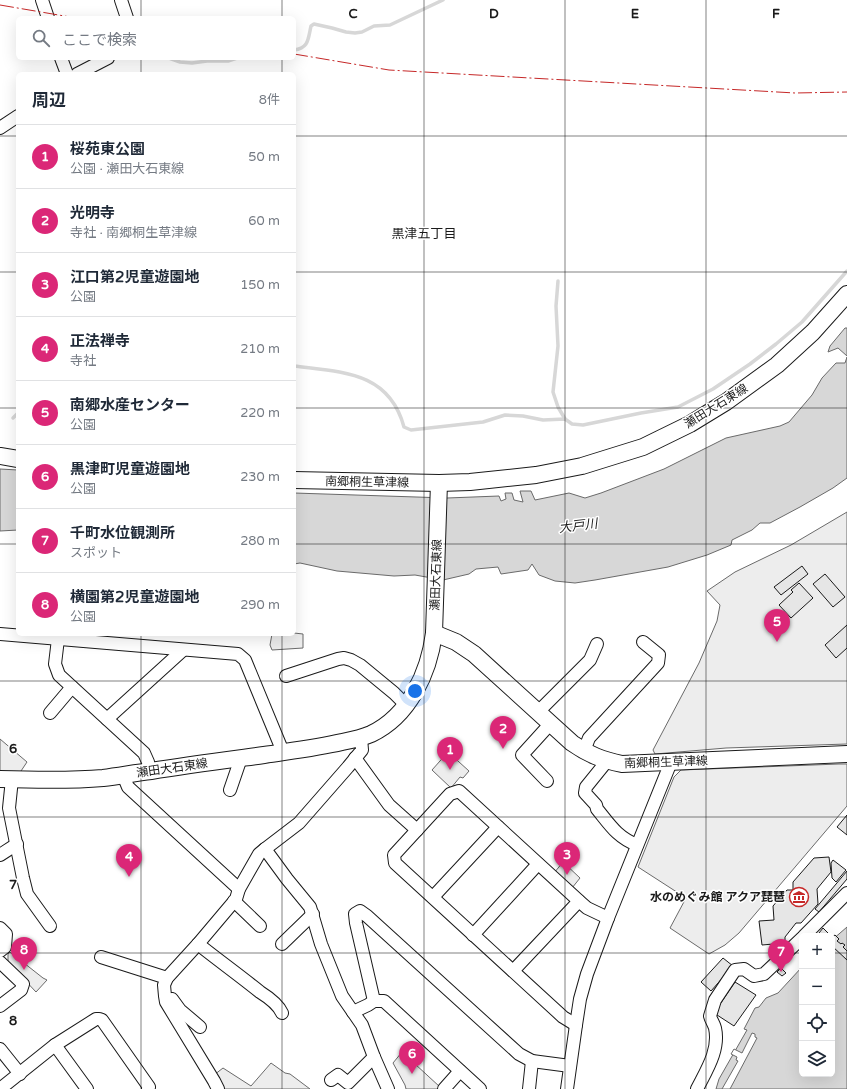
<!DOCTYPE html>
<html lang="ja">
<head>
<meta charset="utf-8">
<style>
  body { margin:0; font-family:"Varela Round","Noto Sans JP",sans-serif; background:#f6f6f7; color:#1f2937 }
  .controls { position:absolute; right:12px; bottom:12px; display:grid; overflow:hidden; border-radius:6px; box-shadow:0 4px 16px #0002 }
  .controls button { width:36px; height:36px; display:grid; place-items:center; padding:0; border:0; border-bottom:1px solid #e0e1e3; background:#fff; color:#1f2937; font:20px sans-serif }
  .you { position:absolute; left:415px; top:691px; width:14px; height:14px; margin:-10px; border:3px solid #fff; border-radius:50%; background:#1a73e8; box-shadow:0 0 0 6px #1a73e833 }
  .badge { display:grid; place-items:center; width:26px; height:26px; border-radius:50%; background:#db2777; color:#fff; font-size:13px; font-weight:700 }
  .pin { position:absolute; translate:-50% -33px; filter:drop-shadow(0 1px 2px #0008) }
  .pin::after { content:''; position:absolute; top:21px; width:14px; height:12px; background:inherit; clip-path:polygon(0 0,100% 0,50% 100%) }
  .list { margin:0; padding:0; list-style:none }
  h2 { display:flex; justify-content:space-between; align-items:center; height:52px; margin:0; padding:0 16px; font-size:17px }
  h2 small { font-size:13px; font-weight:400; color:#747a83 }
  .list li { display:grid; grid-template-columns:26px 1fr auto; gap:12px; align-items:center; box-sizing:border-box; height:64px; padding:0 16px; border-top:1px solid #e0e1e3 }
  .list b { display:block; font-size:15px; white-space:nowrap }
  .list p { margin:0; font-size:13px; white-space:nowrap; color:#747a83 }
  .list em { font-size:13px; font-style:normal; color:#747a83 }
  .icon { flex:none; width:22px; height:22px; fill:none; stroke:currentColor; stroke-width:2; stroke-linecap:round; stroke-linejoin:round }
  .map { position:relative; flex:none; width:847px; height:1089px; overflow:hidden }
  .search { position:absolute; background:#fff; box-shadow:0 4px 16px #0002; left:16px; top:16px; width:280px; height:44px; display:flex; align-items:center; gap:10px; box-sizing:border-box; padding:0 14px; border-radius:6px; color:#747a83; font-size:15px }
  .panel { position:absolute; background:#fff; box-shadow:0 4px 16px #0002; left:16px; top:72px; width:280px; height:564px; border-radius:6px }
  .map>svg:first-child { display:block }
  .built { fill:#ededed; stroke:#6a6a6a }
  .water { fill:#d7d7d7; stroke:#6a6a6a }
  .pier { fill:#fff; stroke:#6a6a6a }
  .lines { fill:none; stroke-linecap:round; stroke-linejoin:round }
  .stream { stroke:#d7d7d7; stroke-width:3.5 }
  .building { fill:#e6e6e6; stroke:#1a1a1a }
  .minor-casing { stroke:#1a1a1a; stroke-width:14 }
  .major-casing { stroke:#1a1a1a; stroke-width:18 }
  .minor { stroke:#fff; stroke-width:12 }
  .major { stroke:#fff; stroke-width:16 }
  .power { stroke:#c62828; stroke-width:1; stroke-dasharray:14 3 2 3; stroke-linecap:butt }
  .grid { fill:none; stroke:#1a1a1a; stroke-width:1; stroke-opacity:0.55 }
  .labels { text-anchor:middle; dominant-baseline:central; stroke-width:3; stroke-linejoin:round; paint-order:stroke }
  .street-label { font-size:12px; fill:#1a1a1a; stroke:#fff }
  .poi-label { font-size:12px; font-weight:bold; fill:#1a1a1a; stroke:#fff; text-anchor:end }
  .neighbourhood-label { font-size:13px; fill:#1a1a1a; stroke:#fff }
  .water-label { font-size:13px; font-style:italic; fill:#1a1a1a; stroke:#fff }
  .grid-label { font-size:13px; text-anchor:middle; font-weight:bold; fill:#1a1a1a; stroke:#fff; stroke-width:3; stroke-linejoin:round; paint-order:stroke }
</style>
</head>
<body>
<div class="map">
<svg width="847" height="1089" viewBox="0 0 847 1089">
  <rect width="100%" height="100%" fill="#fff"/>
  <g class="built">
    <path d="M847,512V744L726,748L655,754L653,750L699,663L717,621L720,605L707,591L735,572L791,545Z"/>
    <path d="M294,633L303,634V648L272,650L270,645L272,634H294Z"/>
    <path d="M0,739L27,762L19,774H0Z"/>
    <path d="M448,752L469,771L463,778L460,777L451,788L432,770Z"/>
    <path d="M839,764H847V806L739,933L725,945L709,954L670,928L686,898L638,867L674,777L681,770Z"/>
    <path d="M563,862L580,878L572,888L554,873Z"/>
    <path d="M10,952L43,978L47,980L36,992L8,962V954Z"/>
    <path d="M402,1052L440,1087L437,1089H406L405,1085L393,1063Z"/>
    <path d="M271,1063L285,1073L290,1074L310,1089H222L214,1075L223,1068L251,1086Z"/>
  </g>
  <g class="water">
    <path d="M845,328H847V356L838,348L828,352L830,346Z"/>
    <path d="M847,357V478L833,488L800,507L770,523H760L752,530L732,540L731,545L707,555L668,567L595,580L575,583L555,581L539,575L532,564L528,570L501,574L498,567L476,569L469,574L443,580L415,575L394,576L337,571L300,563L294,564V493L447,498L499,496L501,501L506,499L505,493H512L514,500L523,502L520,491H531L535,500L569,493L585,498L601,493L664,469L726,438L780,426L789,422L812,395L822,378L836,363H845Z"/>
    <path d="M0,469L18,470V530L0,531Z"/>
    <path d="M847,927V1089H716L719,1079L747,1030L744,1029L755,1008L759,1007L766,998L778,993L802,967V1074H832V940Z"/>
  </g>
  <path class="pier" d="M752,1033L755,1034V1037L757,1038L730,1089H722L738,1061L736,1060L737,1057L731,1054L734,1049L742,1053Z"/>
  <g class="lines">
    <g class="stream">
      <path d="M294,50C309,48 308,39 311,26L314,24L332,28L346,32L355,33L362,32L374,26L390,25L443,0"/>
      <path d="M169,58L180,62L192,63L207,61H228L237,58"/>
      <path d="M558,281L556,306L558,346L553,392L558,407L565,419"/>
      <path d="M294,366C341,372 389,371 404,427L411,430L483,422L505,415L523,416L543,420L565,419L572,424L583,425L641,413L678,407L713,389L750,364L776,344L802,322L847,271"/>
      <path d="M13,418L18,413"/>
    </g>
  </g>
  <g class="building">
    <path d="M802,566L808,574L781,595L774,587Z"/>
    <path d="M825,574L845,597L833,607L813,584Z"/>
    <path d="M799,583L813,598L791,618L779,605L793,592L791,590Z"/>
    <path d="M847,625V648L836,658L825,645Z"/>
    <path d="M847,815V835L837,827Z"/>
    <path d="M829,857L831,872L817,889L818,904L801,923H796L785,937V943L762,945L759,921L774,920L773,906L787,890H793V882L814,858Z"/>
    <path d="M833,860L846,870L836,882L832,878L831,863Z"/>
    <path d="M847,871V879L819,912L815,909Z"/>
    <path d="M823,928L831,936H822L819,933Z"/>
    <path d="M835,935L839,939L837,941L841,944L842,943L845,945L843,947L847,951V960L832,946V937Z"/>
    <path d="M723,958L733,966L711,991L701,982Z"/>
    <path d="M781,968L786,973L782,976L777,972Z"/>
    <path d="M735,982L756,995L734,1026L714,1013Z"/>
  </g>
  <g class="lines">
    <g class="minor-casing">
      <g id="minor">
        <path d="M42,0L48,18"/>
        <path d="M121,0L127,18"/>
        <path d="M61,58L67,74"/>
        <path d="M77,74L108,58"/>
        <path d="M0,128L18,116"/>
        <path d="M0,634L238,654L245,660L283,752"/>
        <path d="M58,639L55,664L59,675L144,753L148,762L150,771"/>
        <path d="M286,676L338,659L344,658L351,660L360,665L394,693L406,705"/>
        <path d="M538,712L590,660L597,644"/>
        <path d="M50,713L72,687"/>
        <path d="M107,719L183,650"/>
        <path d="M584,751L589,738L658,663L659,655L643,642"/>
        <path d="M355,758L389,805L417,830"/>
        <path d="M607,761L586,787L585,793L596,805L597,809C610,825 617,837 637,845"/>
        <path d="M123,775L128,787L239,889"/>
        <path d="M12,779L9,808L23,878L27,894L50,926"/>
        <path d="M547,781L522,755L551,723"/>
        <path d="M230,790L241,758"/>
        <path d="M265,849L287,879L310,907L321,944L342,996L362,1025L374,1057L388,1089"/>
        <path d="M0,855L17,844"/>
        <path d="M433,897L498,827"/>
        <path d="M234,901L260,926"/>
        <path d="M0,928L6,934L5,947L0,951"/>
        <path d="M473,935L538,864"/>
        <path d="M804,936L847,893"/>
        <path d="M198,944C218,960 239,975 260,992C268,997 278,1004 282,1013"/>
        <path d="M282,944L313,914"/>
        <path d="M101,957L167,978"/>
        <path d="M0,962L23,984L21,990L0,1006"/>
        <path d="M513,971L579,901"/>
        <path d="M172,999L180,1010L200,1027"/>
        <path d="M374,1001L356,923L355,914L360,911L367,916L519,1054L532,1061L570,1066"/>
        <path d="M353,1012L368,1005L374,1001H384L480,1089"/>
        <path d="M576,1025L563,1017L395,863L394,855L450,794L459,791L579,901L587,908L608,918"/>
        <path d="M55,1045L87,1089"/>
        <path d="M0,1049L20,1074"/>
        <path d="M331,1080L338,1075L348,1083L374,1057"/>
        <path d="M0,1089L55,1045L96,1019H99L102,1020L149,1087L148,1089"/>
        <path d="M218,1089L214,1081L166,1002L165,996L164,985L167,978L198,944L236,899L239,889L259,854L265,849L299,823L348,767L362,750L361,738"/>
        <path d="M444,1089L460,1071"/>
        <path d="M529,1089L532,1061"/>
        <path d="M567,1089L576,1025L580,999L587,974L608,918L671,762"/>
        <path d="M697,1089C706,1071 720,1050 715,1028C714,1024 711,1020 710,1016L715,1000L735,970L744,969L754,976L764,974L802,938"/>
      </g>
    </g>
    <g class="major-casing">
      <g id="major">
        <path d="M0,456L18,459"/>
        <path d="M294,480L439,483L470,482L536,475L582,466L643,447L690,424L726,402L777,365L813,332L847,294"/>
        <path d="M434,633L456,642L474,654L572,743C589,755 603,760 622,764L847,754"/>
        <path d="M0,779C34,780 69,781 103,778C119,776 135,773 151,771C188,765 227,760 264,755C290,751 316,748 342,742C352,740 362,738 371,734C409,716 429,673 434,633L439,483"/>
      </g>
    </g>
    <use href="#minor" class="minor"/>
    <use href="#major" class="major"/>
    <g class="power">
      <path d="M0,5L76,18"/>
      <path d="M294,54L389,70L795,93L847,92"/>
    </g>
  </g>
  <path class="grid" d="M141,0V18M282,0V18M424,0V1089M565,0V1089M706,0V1089M141,58V74M282,58V74M0,136H18M294,136H847M0,272H18M294,272H847M0,408H18M294,408H847M0,544H18M294,544H847M141,634V1089M282,634V1089M0,681H847M0,817H847M0,953H802M832,953H847"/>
  <defs>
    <g id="museum-ring" transform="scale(1)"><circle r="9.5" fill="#fff" stroke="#c62828" stroke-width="1.5"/><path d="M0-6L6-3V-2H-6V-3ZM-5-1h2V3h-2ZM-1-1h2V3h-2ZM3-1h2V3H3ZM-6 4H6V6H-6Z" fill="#c62828"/></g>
  </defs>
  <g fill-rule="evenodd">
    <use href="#museum-ring" x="799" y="897"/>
  </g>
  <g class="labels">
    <g class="street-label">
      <text transform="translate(716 406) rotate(-32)">瀬田大石東線</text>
      <text transform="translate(367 482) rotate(1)">南郷桐生草津線</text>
      <text transform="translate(436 575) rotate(-88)">瀬田大石東線</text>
      <text transform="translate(666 762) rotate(-2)">南郷桐生草津線</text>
      <text transform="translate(172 768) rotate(-8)">瀬田大石東線</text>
    </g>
    <g class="poi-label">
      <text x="785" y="897">水のめぐみ館 アクア琵琶</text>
    </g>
    <g class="neighbourhood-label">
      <text x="424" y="234">黒津五丁目</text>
    </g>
    <g class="water-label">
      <text transform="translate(578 526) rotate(-7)">大戸川</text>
    </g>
  </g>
  <g class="grid-label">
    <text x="353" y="18">C</text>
    <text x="494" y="18">D</text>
    <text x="635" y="18">E</text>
    <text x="776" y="18">F</text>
    <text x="13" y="753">6</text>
    <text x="13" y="889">7</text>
    <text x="13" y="1025">8</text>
  </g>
</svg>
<div class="controls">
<button>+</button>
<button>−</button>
<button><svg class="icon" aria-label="locate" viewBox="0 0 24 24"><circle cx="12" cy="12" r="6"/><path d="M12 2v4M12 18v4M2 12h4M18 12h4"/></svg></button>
<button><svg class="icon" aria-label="layers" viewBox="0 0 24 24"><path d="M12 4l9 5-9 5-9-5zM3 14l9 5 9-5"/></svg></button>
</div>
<div class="you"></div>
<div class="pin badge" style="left:450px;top:770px">1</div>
<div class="pin badge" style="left:503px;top:749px">2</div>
<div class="pin badge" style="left:567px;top:875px">3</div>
<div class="pin badge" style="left:129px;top:877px">4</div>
<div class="pin badge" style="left:777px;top:642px">5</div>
<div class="pin badge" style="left:412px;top:1074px">6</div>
<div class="pin badge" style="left:781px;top:972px">7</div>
<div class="pin badge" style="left:24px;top:970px">8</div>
<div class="search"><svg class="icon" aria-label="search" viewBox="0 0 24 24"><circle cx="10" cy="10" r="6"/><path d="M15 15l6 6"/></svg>ここで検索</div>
<section class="panel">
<h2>周辺<small>8件</small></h2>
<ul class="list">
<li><span class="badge">1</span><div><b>桜苑東公園</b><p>公園 · 瀬田大石東線</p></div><em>50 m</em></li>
<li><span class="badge">2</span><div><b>光明寺</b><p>寺社 · 南郷桐生草津線</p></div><em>60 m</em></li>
<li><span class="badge">3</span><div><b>江口第2児童遊園地</b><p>公園</p></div><em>150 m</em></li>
<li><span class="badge">4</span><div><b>正法禅寺</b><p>寺社</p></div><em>210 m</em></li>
<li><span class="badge">5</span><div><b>南郷水産センター</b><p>公園</p></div><em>220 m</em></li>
<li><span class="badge">6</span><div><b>黒津町児童遊園地</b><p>公園</p></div><em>230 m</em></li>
<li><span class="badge">7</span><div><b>千町水位観測所</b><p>スポット</p></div><em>280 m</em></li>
<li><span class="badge">8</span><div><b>横園第2児童遊園地</b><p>公園</p></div><em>290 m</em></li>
</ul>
</section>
</div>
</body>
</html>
